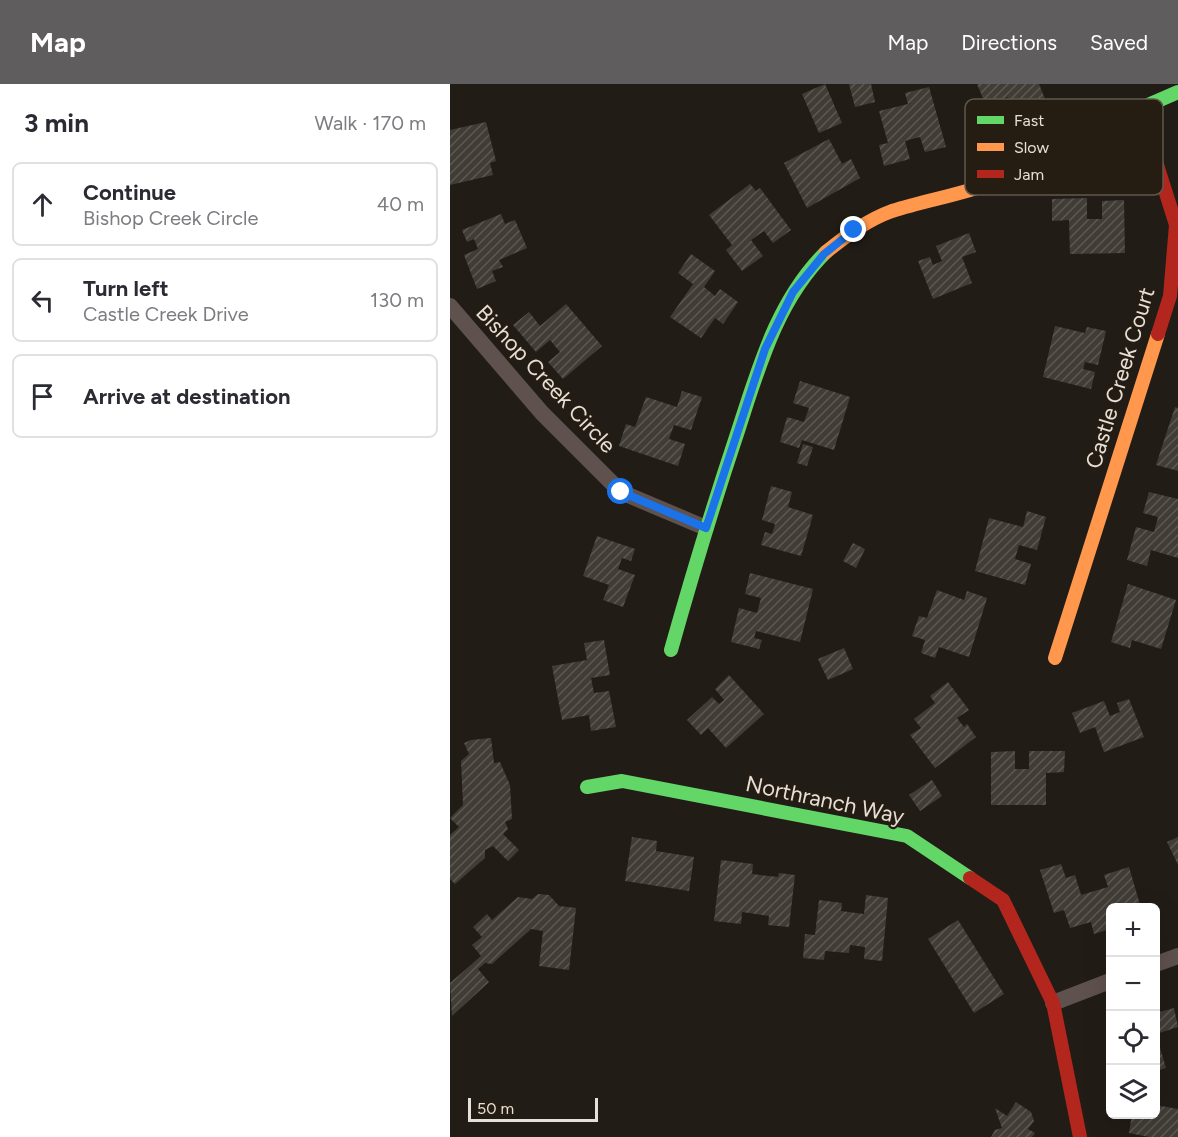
<!DOCTYPE html>
<html lang="en">
<head>
<meta charset="utf-8">
<style>
  body { margin:0; font-family:Figtree,sans-serif; background:#f2f2f3; color:#2b2b33 }
  .controls { position:absolute; right:18px; bottom:18px; display:grid; overflow:hidden; border-radius:9px; box-shadow:0 6px 24px #0002 }
  .controls button { width:54px; height:54px; display:grid; place-items:center; padding:0; border:0; border-bottom:2px solid #e1e1e2; background:#fff; color:#2b2b33; font:30px sans-serif }
  .scale { position:absolute; left:18px; bottom:15px; width:130px; box-sizing:border-box; padding-left:6px; border:3px solid #e6e0d8; border-top:0; font-size:16px; line-height:21px; white-space:nowrap; color:#e6e0d8; -webkit-text-stroke:4px #261d12; paint-order:stroke }
  .stop { position:absolute; width:18px; height:18px; margin:-14px; border:4px solid #1a73e8; border-radius:50%; background:#fff }
  .stop.end { background:#1a73e8; border-color:#fff; box-shadow:0 2px 6px #0008 }
  .list { margin:0; padding:0; list-style:none }
  h2 { display:flex; justify-content:space-between; align-items:center; height:78px; margin:0; padding:0 24px; font-size:26px }
  h2 small { font-size:20px; font-weight:400; color:#7c7c81 }
  .list li { display:grid; grid-template-columns:39px 1fr auto; gap:18px; align-items:center; box-sizing:border-box; height:84px; margin:0 12px 12px; padding:0 12px; border:2px solid #e1e1e2; border-radius:9px }
  .list b { display:block; font-size:22px; white-space:nowrap }
  .list p { margin:0; font-size:20px; white-space:nowrap; color:#7c7c81 }
  .list em { font-size:20px; font-style:normal; color:#7c7c81 }
  .icon { flex:none; width:33px; height:33px; fill:none; stroke:currentColor; stroke-width:2; stroke-linecap:round; stroke-linejoin:round }
  .map { position:relative; flex:none; width:728px; height:1053px; overflow:hidden }
  header { display:flex; align-items:center; gap:36px; box-sizing:border-box; height:84px; padding:0 30px; background:#605d5f; color:#fff }
  header strong { font-size:28px }
  nav { display:flex; gap:33px; margin-inline-start:auto; font-size:21px }
  main { display:flex }
  aside { flex:1; background:#fff }
  .map>svg:first-child { display:block }
  .building { fill:url(#building-hatch) }
  .lines { fill:none; stroke-linecap:round; stroke-linejoin:round }
  .street { stroke:#5f514d; stroke-width:16 }
  .fast { stroke:#63d668; stroke-width:14 }
  .slow { stroke:#ff974d; stroke-width:14 }
  .jam { stroke:#b3261e; stroke-width:14 }
  .route { stroke:#1a73e8; stroke-width:8 }
  .labels { text-anchor:middle; dominant-baseline:central; stroke-width:4.5; stroke-linejoin:round; paint-order:stroke }
  .street-label { font-size:22px; fill:#e6e0d8; stroke:#261d12 }
  .key { fill:#261d12; stroke:#60584d; stroke-width:1.5 }
  .key-label { font-size:16px; fill:#e6e0d8 }
</style>
</head>
<body>
<header>
<strong>Map</strong>
<nav><a>Map</a><a>Directions</a><a>Saved</a></nav>
</header>
<main>
<aside>
<h2>3 min<small>Walk · 170 m</small></h2>
<ul class="list">
<li><svg class="icon" aria-label="ahead" viewBox="0 0 24 24"><path d="M12 20V5M6 11l6-6 6 6"/></svg><div><b>Continue</b><p>Bishop Creek Circle</p></div><em>40 m</em></li>
<li><svg class="icon" aria-label="left" viewBox="0 0 24 24"><path d="M17 20v-9H6M10 6l-5 5 5 5"/></svg><div><b>Turn left</b><p>Castle Creek Drive</p></div><em>130 m</em></li>
<li><svg class="icon" aria-label="arrive" viewBox="0 0 24 24"><path d="M6 21V4h12l-3 4 3 4H6"/></svg><div><b>Arrive at destination</b></div></li>
</ul>
</aside>
<div class="map">
<svg width="728" height="1053" viewBox="0 0 728 1053">
  <defs>
    <pattern id="building-hatch" width="6" height="6" patternUnits="userSpaceOnUse" patternTransform="scale(1.5)"><rect width="6" height="6" fill="#413c36"/><path d="M-1 1l2-2M0 6l6-6M5 7l2-2" fill="none" stroke="#5c5852"/></pattern>
  </defs>
  <rect width="100%" height="100%" fill="#221c16"/>
  <g class="building">
    <path d="M375,0L392,39L369,49L352,10Z"/>
    <path d="M399,0H421L425,18L405,23Z"/>
    <path d="M527,0H589L595,15L563,28L558,13L547,17L550,24L539,29Z"/>
    <path d="M479,3L496,63L475,68L470,53L455,57L460,75L434,82L429,61L438,59L429,27L458,20L455,9Z"/>
    <path d="M36,38L46,77L40,79L43,91L0,101V46Z"/>
    <path d="M379,55L392,80L401,75L410,94L357,124L334,79Z"/>
    <path d="M300,100L306,107L310,104L341,146L323,159L314,147L301,156L313,172L292,187L276,166L282,161L259,131Z"/>
    <path d="M637,114V135H652V117L674,116L675,169L620,170L619,136L602,137V115Z"/>
    <path d="M51,130L55,140L65,136L77,164L49,176L53,183L42,187L46,197L27,205L14,171L28,165L24,155L17,158L12,146Z"/>
    <path d="M519,149L526,168L512,173L522,199L483,215L468,177L480,173L483,181L492,177L486,162Z"/>
    <path d="M241,170L265,187L254,203L265,212L270,205L288,218L273,240L265,234L251,254L220,233L243,200L228,189Z"/>
    <path d="M116,220L152,262L113,295L98,278L110,268L100,256L86,268L63,241L79,228L90,242Z"/>
    <path d="M605,242L635,249L637,243L656,247L648,281L635,278L633,285L645,288L641,305L593,293Z"/>
    <path d="M350,297L400,313L384,366L352,356L349,364L330,358L337,333L354,338L359,324L343,319Z"/>
    <path d="M232,307L252,313L241,346L224,341L219,355L235,360L228,382L169,362L176,340L185,343L196,313L227,323Z"/>
    <path d="M725,323L728,324V387L706,381Z"/>
    <path d="M353,360L363,363L357,382L347,379Z"/>
    <path d="M321,402L342,408L338,423L363,431L351,472L311,461L315,448L322,450L325,440L312,436Z"/>
    <path d="M699,408L728,415V474L701,466L697,482L677,476L686,443L704,448L708,433L693,429Z"/>
    <path d="M577,427L596,433L587,466L569,461L565,475L581,480L575,501L525,487L539,434L573,443Z"/>
    <path d="M147,452L185,465L181,477L172,474L168,485L185,491L173,523L153,516L159,501L133,492Z"/>
    <path d="M403,459L415,465L406,484L393,477Z"/>
    <path d="M300,489L363,505L350,558L306,547L304,554L312,556L309,565L281,558L289,524L307,529L311,514L295,510Z"/>
    <path d="M678,500L726,516L711,565L682,556L680,564L661,558Z"/>
    <path d="M487,506L514,516L517,507L537,514L519,573L489,563L485,574L471,569L475,556L462,552L469,532L477,534Z"/>
    <path d="M154,556L160,591L141,594L144,609L159,607L166,643L141,647L139,631L112,636L102,582L137,576L134,559Z"/>
    <path d="M394,564L403,585L378,596L368,575Z"/>
    <path d="M279,591L314,630L276,664L258,644L251,651L237,636L262,613L269,620L274,616L265,605Z"/>
    <path d="M498,598L519,626L507,634L514,643L517,640L526,653L485,684L460,651L471,644L464,635L485,619L480,612Z"/>
    <path d="M679,615L694,653L654,668L645,643L630,649L622,629L654,617L660,632L670,628L667,619Z"/>
    <path d="M41,654L44,679L50,678L60,701L62,735L55,738L58,745L53,750L69,766L58,777L43,762L35,766V774L5,800L0,795V751L9,743L0,734L13,721L11,677L19,670L14,659L21,656Z"/>
    <path d="M565,667V685H579V667H615L614,688L596,689V721H541V668Z"/>
    <path d="M482,696L492,712L470,727L459,711Z"/>
    <path d="M182,753L207,757L206,767L244,773L239,807L175,797Z"/>
    <path d="M728,753V781L717,758Z"/>
    <path d="M271,776L303,780L302,790L328,793L329,789L345,791L339,843L318,841L319,832L292,828L291,840L264,837Z"/>
    <path d="M611,780L616,794L625,791L631,811L658,803L654,791L679,783L691,824H660V845L644,850L641,838L620,844L614,826L604,829L590,786Z"/>
    <path d="M88,810L99,811L109,822L126,824L119,886L89,882L93,847L81,845L42,880L35,879L28,885L39,898L2,932L0,899L31,872L22,861L32,853L23,843L37,830L42,836L68,813L82,815Z"/>
    <path d="M416,811L438,814L432,877L414,875L415,863L400,861L399,869L375,867L374,876L353,874L355,850L365,851L369,816L392,819L391,827L414,830Z"/>
    <path d="M508,836L554,910L524,929L478,855Z"/>
    <path d="M724,924L728,943L706,950V929Z"/>
    <path d="M706,950L716,984L706,987Z"/>
    <path d="M566,1018L581,1028L584,1037L578,1045L585,1049L582,1053H541L545,1046L552,1044L545,1024L557,1032Z"/>
    <path d="M706,1021L728,1025V1053H699L679,1049L682,1030H706Z"/>
  </g>
  <g class="lines">
    <g class="street">
      <path d="M0,222L92,329L171,408L256,444"/>
      <path d="M706,880L728,872"/>
      <path d="M603,919L660,897"/>
    </g>
    <g class="fast">
      <path d="M636,48L728,8"/>
      <path d="M221,566C241,495 262,425 285,356C307,290 325,218 376,168"/>
      <path d="M137,703L172,697L457,752L520,794"/>
    </g>
    <g class="slow">
      <path d="M376,168C396,152 417,136 442,127C477,116 514,110 548,97C580,84 605,61 636,48"/>
      <path d="M605,574L708,250"/>
    </g>
    <g class="jam">
      <path d="M689,24L726,141L720,212L708,250"/>
      <path d="M520,794L553,816L603,919L630,1053"/>
    </g>
  </g>
  <g class="lines">
    <path class="route" d="M171,408L256,444L315,265L343,208L374,170L404,146"/>
  </g>
  <g class="labels">
    <g class="street-label">
      <text transform="translate(670 294) rotate(-73)">Castle Creek Court</text>
      <text transform="translate(96 295) rotate(47)">Bishop Creek Circle</text>
      <text transform="translate(375 716) rotate(12)">Northranch Way</text>
    </g>
  </g>
  <rect x="515" y="15" width="198" height="96" rx="9" class="key"/>
  <rect x="527" y="32" width="27" height="8" fill="#63d668"/>
  <rect x="527" y="59" width="27" height="8" fill="#ff974d"/>
  <rect x="527" y="86" width="27" height="8" fill="#b3261e"/>
  <g class="key-label">
    <text x="564" y="42">Fast</text>
    <text x="564" y="69">Slow</text>
    <text x="564" y="96">Jam</text>
  </g>
</svg>
<div class="controls">
<button>+</button>
<button>−</button>
<button><svg class="icon" aria-label="locate" viewBox="0 0 24 24"><circle cx="12" cy="12" r="6"/><path d="M12 2v4M12 18v4M2 12h4M18 12h4"/></svg></button>
<button><svg class="icon" aria-label="layers" viewBox="0 0 24 24"><path d="M12 4l9 5-9 5-9-5zM3 14l9 5 9-5"/></svg></button>
</div>
<div class="scale">50 m</div>
<div class="stop" style="left:171px;top:408px"></div>
<div class="stop end" style="left:404px;top:146px"></div>
</div>
</main>
</body>
</html>
